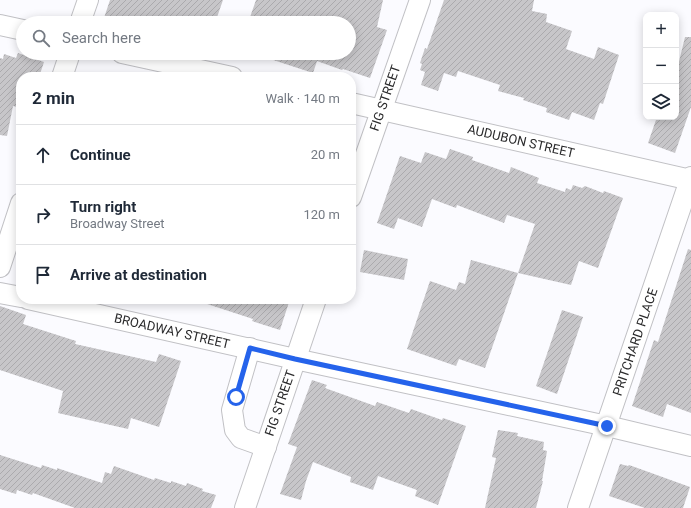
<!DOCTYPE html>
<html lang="en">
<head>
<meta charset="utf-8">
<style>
  body { margin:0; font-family:Roboto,sans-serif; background:#f2f2f3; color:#1f2937 }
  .controls { position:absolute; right:12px; top:12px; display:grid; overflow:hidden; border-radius:8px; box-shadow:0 2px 10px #0003 }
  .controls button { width:36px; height:36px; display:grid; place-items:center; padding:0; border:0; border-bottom:1px solid #e0e1e3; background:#fff; color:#1f2937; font:20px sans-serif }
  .stop { position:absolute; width:12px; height:12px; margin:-9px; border:3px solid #2563eb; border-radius:50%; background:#fff }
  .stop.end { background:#2563eb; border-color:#fff; box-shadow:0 1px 4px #0008 }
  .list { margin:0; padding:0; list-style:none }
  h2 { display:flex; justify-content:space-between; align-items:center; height:52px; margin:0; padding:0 16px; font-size:17px }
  h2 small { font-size:13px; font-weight:400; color:#747a83 }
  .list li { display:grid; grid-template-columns:26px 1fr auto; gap:12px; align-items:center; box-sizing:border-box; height:60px; padding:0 16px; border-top:1px solid #e0e1e3 }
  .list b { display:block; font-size:15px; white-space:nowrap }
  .list p { margin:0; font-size:13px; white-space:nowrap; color:#747a83 }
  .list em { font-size:13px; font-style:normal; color:#747a83 }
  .icon { flex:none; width:22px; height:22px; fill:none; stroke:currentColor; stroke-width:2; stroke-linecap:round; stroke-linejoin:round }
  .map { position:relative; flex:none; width:691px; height:508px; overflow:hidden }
  .search { position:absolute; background:#fff; box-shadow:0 2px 10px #0003; left:16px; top:16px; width:340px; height:44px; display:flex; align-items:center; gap:10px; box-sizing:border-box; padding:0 14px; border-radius:22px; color:#747a83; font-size:15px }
  .panel { position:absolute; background:#fff; box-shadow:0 2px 10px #0003; left:16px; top:72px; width:340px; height:232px; border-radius:16px }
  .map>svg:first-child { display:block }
  .building { fill:url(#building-hatch) }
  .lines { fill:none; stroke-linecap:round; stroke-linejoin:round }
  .street-casing { stroke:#c1c1c5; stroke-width:22 }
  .street { stroke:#fff; stroke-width:20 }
  .route { stroke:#2563eb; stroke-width:5 }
  .labels { text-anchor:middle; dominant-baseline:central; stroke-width:3.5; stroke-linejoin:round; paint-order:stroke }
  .street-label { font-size:13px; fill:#2b2b2c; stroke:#fff }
</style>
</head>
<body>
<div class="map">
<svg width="691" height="508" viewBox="0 0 691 508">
  <defs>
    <pattern id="building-hatch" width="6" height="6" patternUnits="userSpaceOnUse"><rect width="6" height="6" fill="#c7c6c9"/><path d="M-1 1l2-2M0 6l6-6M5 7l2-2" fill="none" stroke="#abaaad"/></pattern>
  </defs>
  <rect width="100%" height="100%" fill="#fbfbff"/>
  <g class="building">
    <path d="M110,0H223L215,23H119L104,18Z"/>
    <path d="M256,0H383L377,27L387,30L370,78L343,69L342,70L317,61L313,73L261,56L262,53H349V23H248Z"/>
    <path d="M444,0H534L532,11L547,14L546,22L572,31L566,49L594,59L598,47L619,55L603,104L600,103L594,120L572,112L569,120L546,112L547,108L523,100L524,98L498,91L500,85L458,71L456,77L444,73L438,91L421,85L425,72L420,70L422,64L420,63L425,48L427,49Z"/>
    <path d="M685,37H691V107L675,153L648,143L657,117H676V74Z"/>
    <path d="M18,53L44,62L39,77H21V108L13,106L7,136L0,135V58L3,59L4,54L16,58Z"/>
    <path d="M450,149L473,157L472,160L509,173L511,167L539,178L537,183L565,192L566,188L571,190L573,185L582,188L585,186L603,193L604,191L623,198L598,268L579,261L571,285L518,273L535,224L507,215L504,223L457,205L456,208L432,199L422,227L398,218L394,229L377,223L400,156L421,163L425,152L446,159Z"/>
    <path d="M688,249L691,250V413L667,404L663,417L632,406L654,340L658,342Z"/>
    <path d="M364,250L408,259L404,280L360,272Z"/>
    <path d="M471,260L518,273L485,368L459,359L456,366L407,349L430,281L456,290L459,282L465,284Z"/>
    <path d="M201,299H290L280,330L252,321L253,319L201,302Z"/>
    <path d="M0,306L26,315L23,324L76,341L75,344L156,362L159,354L181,361L159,427L131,418L128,429L58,413L63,391L0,370Z"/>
    <path d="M562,310L583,317L557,394L536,386Z"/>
    <path d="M312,380L327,385L325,388L375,406L377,402L409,413L411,409L442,420L443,418L466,426L438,505L415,496L417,490L378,476L373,490L350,482L351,477L313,462L306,481L301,500L280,494L297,447L288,444Z"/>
    <path d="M498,430L518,433L517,436L544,442L543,450L547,451L542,481H543L536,508H485L496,458L492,457Z"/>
    <path d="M0,455L41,468L42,465L57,470V468L102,483L105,472L111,474L114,466L154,480L155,478L171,483V481L186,486L187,483L203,489L202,491L216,495L211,508H75L33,493L32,495L17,490L16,494L0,489Z"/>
    <path d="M620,464L628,466L629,465L643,470L690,487L683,508H645L609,496Z"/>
  </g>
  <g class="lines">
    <g class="street-casing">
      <g id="street">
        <path d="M80,23L88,0"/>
        <path d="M0,25L23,30"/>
        <path d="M122,53L232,77"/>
        <path d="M62,77L70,53"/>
        <path d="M351,103L691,180"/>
        <path d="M351,197L420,0"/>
        <path d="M0,267L21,203"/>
        <path d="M0,293L21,297"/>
        <path d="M28,299L295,359L607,426L691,446"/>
        <path d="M250,348L232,410L235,430L241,438L266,447"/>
        <path d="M245,508L316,299"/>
        <path d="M578,508L691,177"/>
      </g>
    </g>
    <use href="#street" class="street"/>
  </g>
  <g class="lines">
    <path class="route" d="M236,397L250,348L295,359L607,426"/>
  </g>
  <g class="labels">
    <g class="street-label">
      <text transform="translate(385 98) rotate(-71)">FIG STREET</text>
      <text transform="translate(521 141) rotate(13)">AUDUBON STREET</text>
      <text transform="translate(172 331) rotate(13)">BROADWAY STREET</text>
      <text transform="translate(635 342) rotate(-71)">PRITCHARD PLACE</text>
      <text transform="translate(280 403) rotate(-71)">FIG STREET</text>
    </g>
  </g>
</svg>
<div class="controls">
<button>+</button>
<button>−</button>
<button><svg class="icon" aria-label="layers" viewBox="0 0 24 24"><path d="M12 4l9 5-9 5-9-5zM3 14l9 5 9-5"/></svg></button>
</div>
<div class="stop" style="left:236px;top:397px"></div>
<div class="stop end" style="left:607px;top:426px"></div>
<div class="search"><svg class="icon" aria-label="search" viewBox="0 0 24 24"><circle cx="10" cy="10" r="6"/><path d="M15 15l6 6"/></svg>Search here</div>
<section class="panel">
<h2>2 min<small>Walk · 140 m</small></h2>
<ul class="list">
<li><svg class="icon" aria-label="ahead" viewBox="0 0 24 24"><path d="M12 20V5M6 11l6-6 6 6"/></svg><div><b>Continue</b></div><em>20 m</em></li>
<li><svg class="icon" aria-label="right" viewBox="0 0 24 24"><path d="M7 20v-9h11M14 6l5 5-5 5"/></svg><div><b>Turn right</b><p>Broadway Street</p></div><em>120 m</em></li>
<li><svg class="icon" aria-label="arrive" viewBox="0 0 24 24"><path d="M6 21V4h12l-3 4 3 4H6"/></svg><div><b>Arrive at destination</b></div></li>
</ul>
</section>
</div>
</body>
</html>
